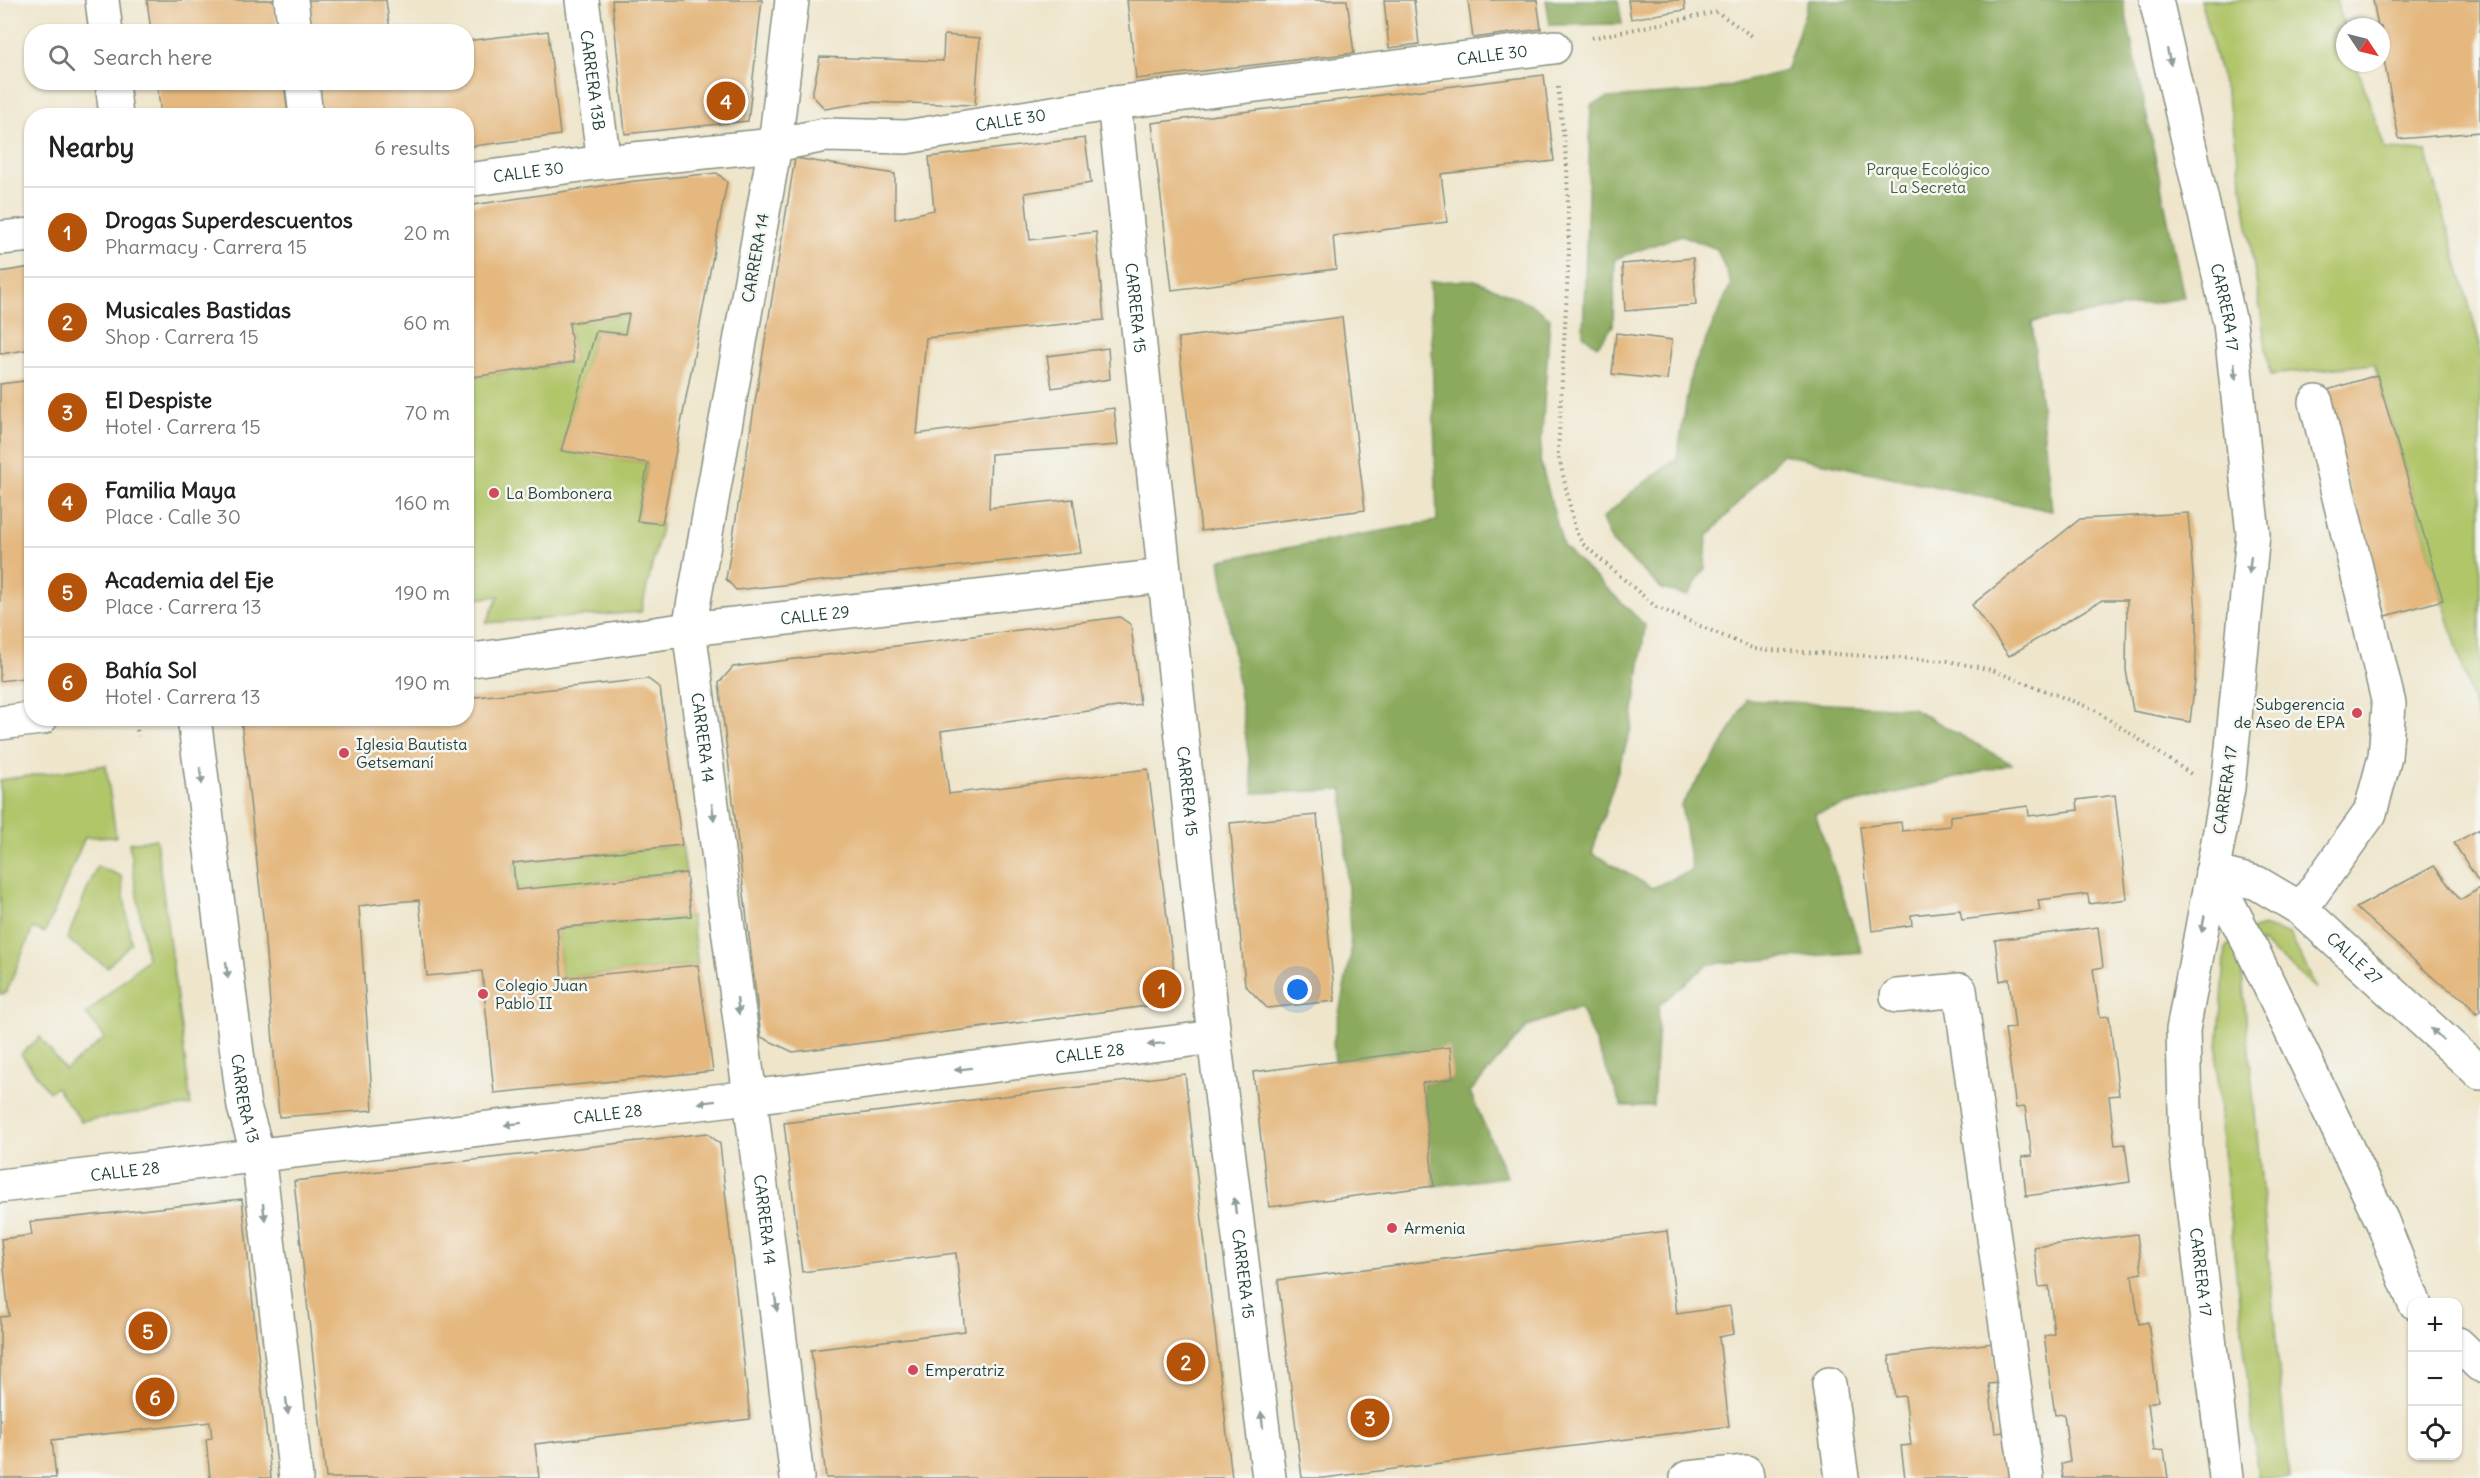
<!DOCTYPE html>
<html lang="en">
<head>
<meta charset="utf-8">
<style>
  body { margin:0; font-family:Delius,sans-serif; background:#f2f2f2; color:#222 }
  .controls { position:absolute; right:18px; bottom:18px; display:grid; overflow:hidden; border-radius:12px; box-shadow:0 2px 4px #0004 }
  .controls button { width:54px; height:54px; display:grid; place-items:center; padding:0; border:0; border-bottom:2px solid #e0e0e0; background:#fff; color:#222; font:30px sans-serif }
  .compass { position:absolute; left:2336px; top:18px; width:54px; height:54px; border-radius:50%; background:#fff; box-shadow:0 2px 4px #0004; rotate:125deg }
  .you { position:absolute; left:1298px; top:990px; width:21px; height:21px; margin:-15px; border:4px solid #fff; border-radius:50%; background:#1a73e8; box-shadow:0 0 0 9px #1a73e833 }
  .badge { display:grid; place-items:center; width:39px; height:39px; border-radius:50%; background:#b45309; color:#fff; font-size:20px; font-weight:700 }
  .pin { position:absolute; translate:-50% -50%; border:3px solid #fff; box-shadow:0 2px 6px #0006 }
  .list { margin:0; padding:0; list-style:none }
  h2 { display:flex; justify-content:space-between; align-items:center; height:78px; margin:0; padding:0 24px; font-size:26px }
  h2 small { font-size:20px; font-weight:400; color:#767676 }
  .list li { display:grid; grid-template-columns:39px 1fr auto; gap:18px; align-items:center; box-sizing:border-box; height:90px; padding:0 24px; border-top:2px solid #e0e0e0 }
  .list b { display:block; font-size:22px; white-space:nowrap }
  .list p { margin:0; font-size:20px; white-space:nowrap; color:#767676 }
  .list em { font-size:20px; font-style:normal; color:#767676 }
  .icon { flex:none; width:33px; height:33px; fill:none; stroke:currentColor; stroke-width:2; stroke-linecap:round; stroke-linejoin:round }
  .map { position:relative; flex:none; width:2480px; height:1478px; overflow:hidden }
  .search { position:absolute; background:#fff; box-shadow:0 2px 4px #0004; left:24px; top:24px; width:450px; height:66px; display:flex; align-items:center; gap:15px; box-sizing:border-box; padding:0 21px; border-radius:24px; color:#767676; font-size:22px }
  .panel { position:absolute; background:#fff; box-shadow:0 2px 4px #0004; left:24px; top:108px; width:450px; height:618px; border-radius:24px }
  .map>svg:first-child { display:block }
  .green { fill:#b1c569; stroke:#68814e; stroke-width:1.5 }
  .forest { fill:#8caa5d; stroke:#567448; stroke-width:1.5 }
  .building { fill:#e4b87f }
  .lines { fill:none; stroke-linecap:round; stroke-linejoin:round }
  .minor-casing { stroke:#869180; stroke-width:36 }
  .path { stroke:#869180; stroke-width:4; stroke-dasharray:1.5 4.5; stroke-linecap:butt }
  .minor { stroke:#fff; stroke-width:33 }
  .oneway { fill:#8f9e9a }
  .poi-dot { fill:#d1495b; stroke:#f6f6f2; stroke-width:2 }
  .labels { text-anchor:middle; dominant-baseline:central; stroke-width:5; stroke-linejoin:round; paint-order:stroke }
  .street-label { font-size:16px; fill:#1f3d34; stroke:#f6f6f2 }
  .park-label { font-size:16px; fill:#445f41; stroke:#f6f6f2 }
  .poi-label { font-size:16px; fill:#1f3d34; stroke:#f6f6f2; text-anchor:start }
</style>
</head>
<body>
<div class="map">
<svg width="2480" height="1478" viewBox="0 0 2480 1478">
  <rect width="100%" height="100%" fill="#f6f6f2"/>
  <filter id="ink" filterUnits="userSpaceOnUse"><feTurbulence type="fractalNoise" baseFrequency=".0167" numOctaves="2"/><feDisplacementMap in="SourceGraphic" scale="12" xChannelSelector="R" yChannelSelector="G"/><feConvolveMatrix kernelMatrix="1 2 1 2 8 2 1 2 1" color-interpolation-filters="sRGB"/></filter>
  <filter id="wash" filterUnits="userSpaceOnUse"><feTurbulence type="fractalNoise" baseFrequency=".008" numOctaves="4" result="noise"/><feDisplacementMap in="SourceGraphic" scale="24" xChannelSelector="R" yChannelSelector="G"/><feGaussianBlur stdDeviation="1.35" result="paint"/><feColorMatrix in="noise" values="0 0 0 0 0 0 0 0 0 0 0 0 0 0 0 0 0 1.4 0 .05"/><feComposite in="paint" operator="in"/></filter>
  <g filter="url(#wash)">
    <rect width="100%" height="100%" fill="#eee5cb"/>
    <g class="green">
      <path d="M2200,0H2336L2345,28V63H2356L2385,149L2426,151L2480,344V727L2374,364L2270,375L2231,112Z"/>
      <path d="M629,314L625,334L596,331L562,451L648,463L637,521L662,524L641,612L486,623L499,596L467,600V378L574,362L569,323Z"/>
      <path d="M106,765L116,837H85L45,933L33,928L6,993L0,994V780Z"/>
      <path d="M156,839L191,1105L81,1121L56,1087L49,1092L21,1054L40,1037L65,1070L105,1038L86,1014L147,959L129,843Z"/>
      <path d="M682,845L686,873L516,890L513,863Z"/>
      <path d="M97,866L121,876L131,943L107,967L67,939Z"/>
      <path d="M691,916L698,965L562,978L557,928Z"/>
      <path d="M2263,926L2290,935L2317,989L2262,942L2240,953L2289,1478H2258L2221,1132L2217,1062L2226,947L2247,931Z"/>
    </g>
    <g class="forest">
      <path d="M1546,0H1618L1622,24L1550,25Z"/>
      <path d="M1809,0H2123L2184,298L2032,322L2052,511L1782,454L1707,537L1705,569L1687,596L1662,589L1612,542L1602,519L1632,492L1677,458L1691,373L1731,284L1717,249L1681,235L1615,259L1613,326L1597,346L1583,335L1591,105L1608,98L1708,91L1786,71Z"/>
      <path d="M1475,280L1531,304L1550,318L1540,460L1563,546L1645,625L1632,726L1592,853L1652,888L1692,870L1681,805L1721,747L1746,700L1912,708L2012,764L1815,813L1862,952L1709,964L1659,1005L1653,1106H1622L1580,1007L1528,1026L1470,1092L1507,1177L1434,1186L1422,1083L1453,1079L1450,1048L1335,1062L1333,1043L1351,954L1343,790L1254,793L1220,560L1437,521L1430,282Z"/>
    </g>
    <g id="blocks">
      <g class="building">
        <path d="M147,0H274L278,32H151Z"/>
        <path d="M304,0H386L390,32H308Z"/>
        <path d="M612,0H762L748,121L625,134Z"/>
        <path d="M1127,0H1347L1354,53L1136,79Z"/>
        <path d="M1384,0H1414L1419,44L1389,48Z"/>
        <path d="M1468,0H1537L1541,29L1473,38Z"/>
        <path d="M1628,0H1684L1685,10L1631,19Z"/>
        <path d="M2373,0H2480V132L2399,139L2381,45V27H2378Z"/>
        <path d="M548,31L560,135L466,147V116H318L314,82H466V41Z"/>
        <path d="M944,35L980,38L975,105L868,102L825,109L812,95L820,57L943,61Z"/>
        <path d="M1544,75L1554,161L1441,174L1447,222L1333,236L1336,269L1172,290L1152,123Z"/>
        <path d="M157,82H284L288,116H161Z"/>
        <path d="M1085,138L1091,183L1025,193L1030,240L1096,232L1104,320L926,338L917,434L1114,408L1118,445L991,454L989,508L1073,499L1081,553L736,590L726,579L795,158L895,174V219L934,210L929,157Z"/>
        <path d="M717,173L727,182L662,524L637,521L648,463L561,451L596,331L625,334L629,314L569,323L574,362L466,378V206L635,181Z"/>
        <path d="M1693,258L1696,305L1625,311L1622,264Z"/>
        <path d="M32,267V349L0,354V272Z"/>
        <path d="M1342,317L1365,510L1201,531L1178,338Z"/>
        <path d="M1616,333L1672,340L1667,380L1612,374Z"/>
        <path d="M1108,348L1110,379L1052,388L1047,356Z"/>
        <path d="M2377,375L2443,600L2386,616L2321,392Z"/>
        <path d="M32,380V677L0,681V384Z"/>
        <path d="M2188,513L2197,624L2195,680L2190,722L2133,711L2126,670L2127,600H2102L2009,656L1972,605L2080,519Z"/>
        <path d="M1120,617L1131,625L1140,704L941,731L949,794L1148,769L1178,1002L793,1052L761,1037L719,683L733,667Z"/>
        <path d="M648,679L660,688L682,845L513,863L516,890L686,873L691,916L557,928L562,978L698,965L713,1071L494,1093L482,971L427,976L419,900L394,902L359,906L373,1110L279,1117L263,917L241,721L264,718H466V698Z"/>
        <path d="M2115,795L2127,899L2089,904L2088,894L2038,900L2040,910L1962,920L1960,910L1911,915L1912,925L1872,931L1860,827L1901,822L1902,831L1950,826V816L2028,806L2029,816L2078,810L2077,800Z"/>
        <path d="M1317,815L1335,1001L1267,1008L1245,985L1230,823Z"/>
        <path d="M2480,829V884L2454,843Z"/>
        <path d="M2434,866L2460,900L2480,888V1012L2476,1014L2465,1000L2438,982L2356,908Z"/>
        <path d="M2098,927L2103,967L2093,969L2100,1017L2109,1016L2119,1095L2109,1096L2115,1145L2125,1144L2130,1182L2026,1196L2022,1157L2032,1156L2025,1107L2016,1108L2005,1029L2015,1028L2009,979L2000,981L1995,940Z"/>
        <path d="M1450,1047L1453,1079L1422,1083L1434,1186L1269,1207L1253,1072Z"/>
        <path d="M1185,1074L1232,1478H826L811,1350L965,1331L956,1253L802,1272L784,1123Z"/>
        <path d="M707,1133L720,1144L750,1419L535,1444L539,1478H326L294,1181Z"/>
        <path d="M242,1199L271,1478H210L206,1439L212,1438L210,1422L52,1440L56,1478H0V1317L9,1316L1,1239L32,1235L30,1222Z"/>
        <path d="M1667,1231L1677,1314L1730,1306L1734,1334L1719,1337L1729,1426L1324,1478H1302L1278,1280Z"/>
        <path d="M2137,1234L2142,1273L2132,1275L2139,1324L2148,1322L2158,1401L2148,1403L2154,1451L2164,1450L2168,1478H2063L2061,1464L2070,1462L2064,1414L2055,1415L2044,1336L2054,1334L2049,1286L2039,1287L2034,1247Z"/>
        <path d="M1993,1343L1998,1383L1989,1384L1995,1433L2004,1432L2010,1478H1905L1901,1446L1911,1445L1905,1396L1895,1397L1889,1356Z"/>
      </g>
    </g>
  </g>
  <g filter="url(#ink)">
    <use href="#blocks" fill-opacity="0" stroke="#869180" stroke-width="1.5"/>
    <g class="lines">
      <g class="minor-casing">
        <g id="minor">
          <path d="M102,0L106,32"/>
          <path d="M291,0L295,32"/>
          <path id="s1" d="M582,0L604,162"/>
          <path id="s2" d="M792,0L775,145L689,629L750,1097L797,1478"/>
          <path id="s3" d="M2156,0L2230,323L2253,534L2228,788L2183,1030L2186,1148L2226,1478"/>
          <path d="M112,82L116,116"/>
          <path d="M302,82L306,116"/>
          <path id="s4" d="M1114,103L1214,1037L1269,1478"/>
          <path id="s5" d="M466,180L604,162L775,145L825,135L906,137L1114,103L1554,47"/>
          <path d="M0,238L32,235"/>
          <path id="s6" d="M466,661L689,629L1164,576"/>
          <path id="s7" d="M194,718L244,1107L258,1154L296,1478"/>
          <path d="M0,723L41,718"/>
          <path d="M2212,872L2251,947L2382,1221L2414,1302"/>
          <path id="s8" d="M2212,872L2257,883L2301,909L2480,1073"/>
          <path d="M2301,909L2370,813L2385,757L2389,704L2316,402"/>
          <path d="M1897,996L1960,990L2027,1478"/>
          <path id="s9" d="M0,1186L750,1097L1214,1037"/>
          <path d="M2458,1344L2480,1365"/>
          <path d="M1829,1384L1842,1478"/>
          <path d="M1687,1478L1746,1472L1747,1478"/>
        </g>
      </g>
      <g class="path">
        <path d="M1592,38L1717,12L1755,38"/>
        <path d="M1558,87L1567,166L1569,252L1558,453L1576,532L1583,544L1656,607L1754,649L1948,661L1992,670L2093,709L2191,774"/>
        <path d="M135,718L138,736"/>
      </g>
      <use href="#minor" class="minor"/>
    </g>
    <defs><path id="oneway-solid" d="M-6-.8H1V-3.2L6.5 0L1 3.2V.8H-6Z" transform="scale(1.5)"/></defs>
    <g class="oneway">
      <use href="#oneway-solid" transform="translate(2169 57) rotate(77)"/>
      <use href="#oneway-solid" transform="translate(2235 371) rotate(84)"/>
      <use href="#oneway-solid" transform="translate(2250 565) rotate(96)"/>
      <use href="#oneway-solid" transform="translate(201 776) rotate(83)"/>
      <use href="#oneway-solid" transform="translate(713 812) rotate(83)"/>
      <use href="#oneway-solid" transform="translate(2203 924) rotate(100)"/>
      <use href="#oneway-solid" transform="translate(227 970) rotate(83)"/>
      <use href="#oneway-solid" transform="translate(738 1006) rotate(83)"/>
      <use href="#oneway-solid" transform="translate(2437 1034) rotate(-138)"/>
      <use href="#oneway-solid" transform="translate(1156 1044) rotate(173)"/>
      <use href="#oneway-solid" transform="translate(963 1069) rotate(173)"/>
      <use href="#oneway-solid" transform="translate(707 1102) rotate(173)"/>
      <use href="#oneway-solid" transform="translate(513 1124) rotate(173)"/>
      <use href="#oneway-solid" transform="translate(1235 1206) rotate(-97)"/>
      <use href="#oneway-solid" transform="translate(264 1212) rotate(83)"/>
      <use href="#oneway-solid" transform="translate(776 1303) rotate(83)"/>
      <use href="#oneway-solid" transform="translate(287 1406) rotate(83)"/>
      <use href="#oneway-solid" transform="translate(1262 1420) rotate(-97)"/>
    </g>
  </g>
  <g class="poi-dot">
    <circle cx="494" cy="493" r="6"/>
    <circle cx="2357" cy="713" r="6"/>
    <circle cx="344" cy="753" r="6"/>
    <circle cx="483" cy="994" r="6"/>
    <circle cx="1392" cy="1228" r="6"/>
    <circle cx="913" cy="1370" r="6"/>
  </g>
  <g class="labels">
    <g class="street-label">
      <text stroke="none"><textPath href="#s5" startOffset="1035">CALLE 30</textPath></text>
      <text stroke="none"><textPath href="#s1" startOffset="81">CARRERA 13B</textPath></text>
      <text stroke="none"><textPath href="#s5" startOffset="549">CALLE 30</textPath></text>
      <text stroke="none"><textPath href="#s5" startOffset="63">CALLE 30</textPath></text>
      <text transform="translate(755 258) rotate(-80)">CARRERA 14</text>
      <text stroke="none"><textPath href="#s4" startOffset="206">CARRERA 15</textPath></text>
      <text stroke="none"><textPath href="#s3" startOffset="315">CARRERA 17</textPath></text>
      <text stroke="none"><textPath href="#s6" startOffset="352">CALLE 29</textPath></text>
      <text stroke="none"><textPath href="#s2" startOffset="747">CARRERA 14</textPath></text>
      <text transform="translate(2225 790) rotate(-82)">CARRERA 17</text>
      <text stroke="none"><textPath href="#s4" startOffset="692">CARRERA 15</textPath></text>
      <text stroke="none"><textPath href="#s8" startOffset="170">CALLE 27</textPath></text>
      <text stroke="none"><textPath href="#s9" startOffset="1098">CALLE 28</textPath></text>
      <text stroke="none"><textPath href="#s7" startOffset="384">CARRERA 13</textPath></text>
      <text stroke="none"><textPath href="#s9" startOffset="612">CALLE 28</textPath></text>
      <text stroke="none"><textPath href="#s9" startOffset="126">CALLE 28</textPath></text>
      <text stroke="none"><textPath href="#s2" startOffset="1233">CARRERA 14</textPath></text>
      <text stroke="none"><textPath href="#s3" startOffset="1288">CARRERA 17</textPath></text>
      <text stroke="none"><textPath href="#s4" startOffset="1178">CARRERA 15</textPath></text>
    </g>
    <g class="park-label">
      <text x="1928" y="169">Parque Ecológico<tspan x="1928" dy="18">La Secreta</tspan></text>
    </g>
    <g class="poi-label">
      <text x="506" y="493">La Bombonera</text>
      <text x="2345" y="704" text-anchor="end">Subgerencia<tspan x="2345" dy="18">de Aseo de EPA</tspan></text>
      <text x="356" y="744">Iglesia Bautista<tspan x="356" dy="18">Getsemaní</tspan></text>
      <text x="495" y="985">Colegio Juan<tspan x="495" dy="18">Pablo II</tspan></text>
      <text x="1404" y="1228">Armenia</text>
      <text x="925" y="1370">Emperatriz</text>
    </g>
  </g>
</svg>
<div class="controls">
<button>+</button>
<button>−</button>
<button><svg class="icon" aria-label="locate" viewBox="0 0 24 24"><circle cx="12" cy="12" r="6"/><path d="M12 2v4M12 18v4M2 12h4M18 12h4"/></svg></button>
</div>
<svg class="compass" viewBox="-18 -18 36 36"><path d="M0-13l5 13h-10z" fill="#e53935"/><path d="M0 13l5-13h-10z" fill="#767676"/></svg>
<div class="you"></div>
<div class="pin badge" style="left:1162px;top:989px">1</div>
<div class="pin badge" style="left:1186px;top:1362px">2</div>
<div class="pin badge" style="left:1370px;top:1418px">3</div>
<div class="pin badge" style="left:726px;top:101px">4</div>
<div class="pin badge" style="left:148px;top:1331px">5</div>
<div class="pin badge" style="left:155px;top:1397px">6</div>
<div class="search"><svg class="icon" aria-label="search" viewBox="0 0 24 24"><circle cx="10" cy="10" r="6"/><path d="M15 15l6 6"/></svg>Search here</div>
<section class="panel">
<h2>Nearby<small>6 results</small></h2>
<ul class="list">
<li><span class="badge">1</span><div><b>Drogas Superdescuentos</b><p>Pharmacy · Carrera 15</p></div><em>20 m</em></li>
<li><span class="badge">2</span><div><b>Musicales Bastidas</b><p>Shop · Carrera 15</p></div><em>60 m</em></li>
<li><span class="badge">3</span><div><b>El Despiste</b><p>Hotel · Carrera 15</p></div><em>70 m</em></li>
<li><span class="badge">4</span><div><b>Familia Maya</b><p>Place · Calle 30</p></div><em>160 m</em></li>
<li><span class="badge">5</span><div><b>Academia del Eje</b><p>Place · Carrera 13</p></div><em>190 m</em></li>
<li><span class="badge">6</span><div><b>Bahía Sol</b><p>Hotel · Carrera 13</p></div><em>190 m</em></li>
</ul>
</section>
</div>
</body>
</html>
